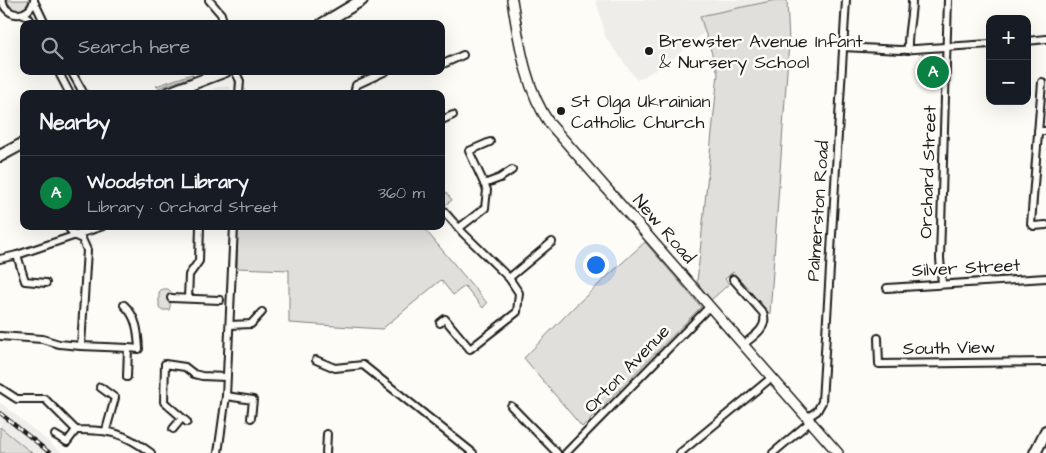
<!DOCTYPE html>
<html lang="en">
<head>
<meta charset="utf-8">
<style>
  body { margin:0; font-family:"Architects Daughter",sans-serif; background:#20242c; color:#f1f3f6 }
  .controls { position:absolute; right:15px; top:15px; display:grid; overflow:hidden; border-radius:10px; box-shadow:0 5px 20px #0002 }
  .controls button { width:45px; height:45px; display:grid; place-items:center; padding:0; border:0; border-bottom:1px solid #363941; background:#171b24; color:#f1f3f6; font:25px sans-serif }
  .you { position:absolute; left:595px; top:264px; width:18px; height:18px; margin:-12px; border:4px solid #fff; border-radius:50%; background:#1a73e8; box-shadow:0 0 0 8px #1a73e833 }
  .badge { display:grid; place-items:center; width:32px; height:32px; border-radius:50%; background:#0b8043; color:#fff; font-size:16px; font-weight:700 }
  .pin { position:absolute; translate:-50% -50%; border:2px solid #fff; box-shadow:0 1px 5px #0006 }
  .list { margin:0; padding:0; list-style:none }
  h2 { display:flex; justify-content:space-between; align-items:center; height:65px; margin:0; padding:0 20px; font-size:21px }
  h2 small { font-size:16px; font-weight:400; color:#9ea1a6 }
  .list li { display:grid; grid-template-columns:32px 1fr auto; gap:15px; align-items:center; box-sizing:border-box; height:75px; padding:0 20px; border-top:1px solid #363941 }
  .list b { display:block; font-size:19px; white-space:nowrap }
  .list p { margin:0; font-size:16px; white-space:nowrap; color:#9ea1a6 }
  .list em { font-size:16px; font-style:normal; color:#9ea1a6 }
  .icon { flex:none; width:28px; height:28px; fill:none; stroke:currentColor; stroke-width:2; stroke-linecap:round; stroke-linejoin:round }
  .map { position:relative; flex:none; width:1046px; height:453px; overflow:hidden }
  .search { position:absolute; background:#171b24; box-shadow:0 5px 20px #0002; left:20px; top:20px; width:425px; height:55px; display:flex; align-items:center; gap:12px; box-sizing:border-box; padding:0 18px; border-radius:10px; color:#9ea1a6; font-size:19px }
  .panel { position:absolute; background:#171b24; box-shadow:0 5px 20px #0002; left:20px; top:90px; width:425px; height:140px; border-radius:10px }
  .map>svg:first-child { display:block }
  .built { fill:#eeede9 }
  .green { fill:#e0dfdb; stroke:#7e7e7c }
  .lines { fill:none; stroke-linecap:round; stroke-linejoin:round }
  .street-casing { stroke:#1c1c1c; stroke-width:10 }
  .secondary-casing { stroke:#1c1c1c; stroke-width:12 }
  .primary-casing { stroke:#1c1c1c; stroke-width:14 }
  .street { stroke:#fdfcf7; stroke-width:6 }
  .secondary { stroke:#fdfcf7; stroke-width:9 }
  .primary { stroke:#fdfcf7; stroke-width:10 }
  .rail-casing { stroke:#1c1c1c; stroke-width:4 }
  .rail { stroke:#fdfcf7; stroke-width:2; stroke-dasharray:5.5; stroke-linecap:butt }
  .poi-dot { fill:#1c1c1c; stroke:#fdfcf7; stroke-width:2 }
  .labels { text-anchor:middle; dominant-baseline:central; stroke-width:5; stroke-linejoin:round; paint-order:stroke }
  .poi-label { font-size:18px; fill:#1c1c1c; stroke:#fdfcf7; text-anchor:start }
  .street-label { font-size:18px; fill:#1c1c1c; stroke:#fdfcf7 }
</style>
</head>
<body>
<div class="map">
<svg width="1046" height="453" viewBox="0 0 1046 453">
  <rect width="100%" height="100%" fill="#fdfcf7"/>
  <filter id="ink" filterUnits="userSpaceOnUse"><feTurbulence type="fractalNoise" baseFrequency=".02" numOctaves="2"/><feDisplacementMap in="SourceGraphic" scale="10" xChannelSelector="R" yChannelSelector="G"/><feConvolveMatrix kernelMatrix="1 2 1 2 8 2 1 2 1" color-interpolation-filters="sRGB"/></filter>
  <g filter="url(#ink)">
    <g class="built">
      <path d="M596,0H776L700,16L705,32L665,65L637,80L606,38Z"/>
      <path d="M229,86L232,94H205L215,88Z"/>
      <path d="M0,402L62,453H32L0,427Z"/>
    </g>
    <g class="green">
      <path d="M7,0H29V1C26,9 19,12 11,8Z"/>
      <path d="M776,0H787L789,42L770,314L733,272L725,279L729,284L711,300L697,282L718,73L700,16Z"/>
      <path d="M192,74L193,76L159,88L156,86Z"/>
      <path d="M441,186L452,200L445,205L441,201Z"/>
      <path d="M238,226H422L487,303L483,308L465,286L453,295L441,280L382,329L289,323V270L237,268Z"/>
      <path d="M645,242L701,307L582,427L524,358L575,306Z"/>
      <path d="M162,289H168L171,292L170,307L169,310H161L159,308V292Z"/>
      <path d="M0,427L32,453H0Z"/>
    </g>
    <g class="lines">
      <g class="street-casing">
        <g id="street">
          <path d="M2,0C6,19 30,19 34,0"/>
          <path d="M209,0L221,14L223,21L220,24"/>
          <path d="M34,1L45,24"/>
          <path d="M21,14L28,17L33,24"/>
          <path d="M1027,41L1046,39"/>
          <path d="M843,47L900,50L990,44"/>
          <path d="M908,50C907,33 912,17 912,0"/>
          <path d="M441,65L463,55"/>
          <path d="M58,71L70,94"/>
          <path d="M71,71L84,94"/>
          <path d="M235,71L240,81L239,94"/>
          <path d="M1042,82L1031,224L1034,226L1046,225"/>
          <path d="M354,94L356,85L386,71"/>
          <path d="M442,120L453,115"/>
          <path d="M1038,131H1046"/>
          <path d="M484,184L500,178L512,170"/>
          <path d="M459,228L485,208L487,190L469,151L490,142"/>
          <path d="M17,255L25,281L46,283"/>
          <path d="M0,259L17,255L103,226"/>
          <path d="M509,278L552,242"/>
          <path d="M733,279L763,313C769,327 754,336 744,344"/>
          <path d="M942,284L940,258L948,0"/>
          <path d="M887,288L1046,278"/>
          <path d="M171,298L220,300"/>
          <path d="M188,298L189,275L199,261L200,226"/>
          <path d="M124,305C137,317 138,332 139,349L128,348"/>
          <path d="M440,323L445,319L470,349L517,312L519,293L509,278L463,233L441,208"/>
          <path d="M230,325L251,324L262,312"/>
          <path d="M0,336L42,339L59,344L81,346L87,250L82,239L75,236L67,226"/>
          <path d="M878,338L879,364L1046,362"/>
          <path d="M81,346L128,348L127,377"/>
          <path d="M316,360L335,368L363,365L473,453"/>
          <path d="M100,387L115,398L106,430"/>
          <path d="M0,388L17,399H45L76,430C110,430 123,432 151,453"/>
          <path d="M226,396L253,400L251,418"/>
          <path d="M511,406L557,453"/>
          <path d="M808,417L817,411L822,402L846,0"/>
          <path d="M187,422L164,402L165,364L185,367L194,374L202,376L226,377"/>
          <path d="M173,429L182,418"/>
          <path d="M55,435L67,442L76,430"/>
          <path d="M218,453L226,396L234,226"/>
          <path d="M326,453L327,434"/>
          <path d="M566,453L710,306"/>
          <path d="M680,453L771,378"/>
          <path d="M773,453L811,421"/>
        </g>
      </g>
      <g class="secondary-casing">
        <path id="secondary" d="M512,0C519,41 525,89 550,124L838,453"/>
      </g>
      <g class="primary-casing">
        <g id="primary">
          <path d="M322,24L362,0"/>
          <path d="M166,94L226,71"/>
          <path d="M0,156L24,143"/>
          <path d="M1035,453L1046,431"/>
        </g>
      </g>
      <use href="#street" class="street"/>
      <use href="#secondary" class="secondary"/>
      <use href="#primary" class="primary"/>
      <g class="rail-casing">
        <path id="rail" d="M0,413L50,453"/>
      </g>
      <use href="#rail" class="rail"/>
    </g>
  </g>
  <g class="poi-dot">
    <circle cx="649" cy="51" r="5"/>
    <circle cx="561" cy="111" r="5"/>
  </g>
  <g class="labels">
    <g class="poi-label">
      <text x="659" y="41">Brewster Avenue Infant<tspan x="659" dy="21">&amp; Nursery School</tspan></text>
      <text x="571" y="101">St Olga Ukrainian<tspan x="571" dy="21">Catholic Church</tspan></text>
    </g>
    <g class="street-label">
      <text transform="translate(928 172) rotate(-88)">Orchard Street</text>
      <text transform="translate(818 211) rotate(-86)">Palmerston Road</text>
      <text transform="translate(664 229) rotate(49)">New Road</text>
      <text transform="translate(966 268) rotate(-3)">Silver Street</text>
      <text transform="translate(949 348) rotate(-1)">South View</text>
      <text transform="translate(627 369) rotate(-46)">Orton Avenue</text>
    </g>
  </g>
</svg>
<div class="controls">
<button>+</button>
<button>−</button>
</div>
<div class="you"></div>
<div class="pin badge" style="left:933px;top:72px">A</div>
<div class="search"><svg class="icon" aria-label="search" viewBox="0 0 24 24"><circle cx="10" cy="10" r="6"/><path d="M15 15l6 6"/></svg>Search here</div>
<section class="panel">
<h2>Nearby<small></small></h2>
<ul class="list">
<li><span class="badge">A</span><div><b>Woodston Library</b><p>Library · Orchard Street</p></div><em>360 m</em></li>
</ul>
</section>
</div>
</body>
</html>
